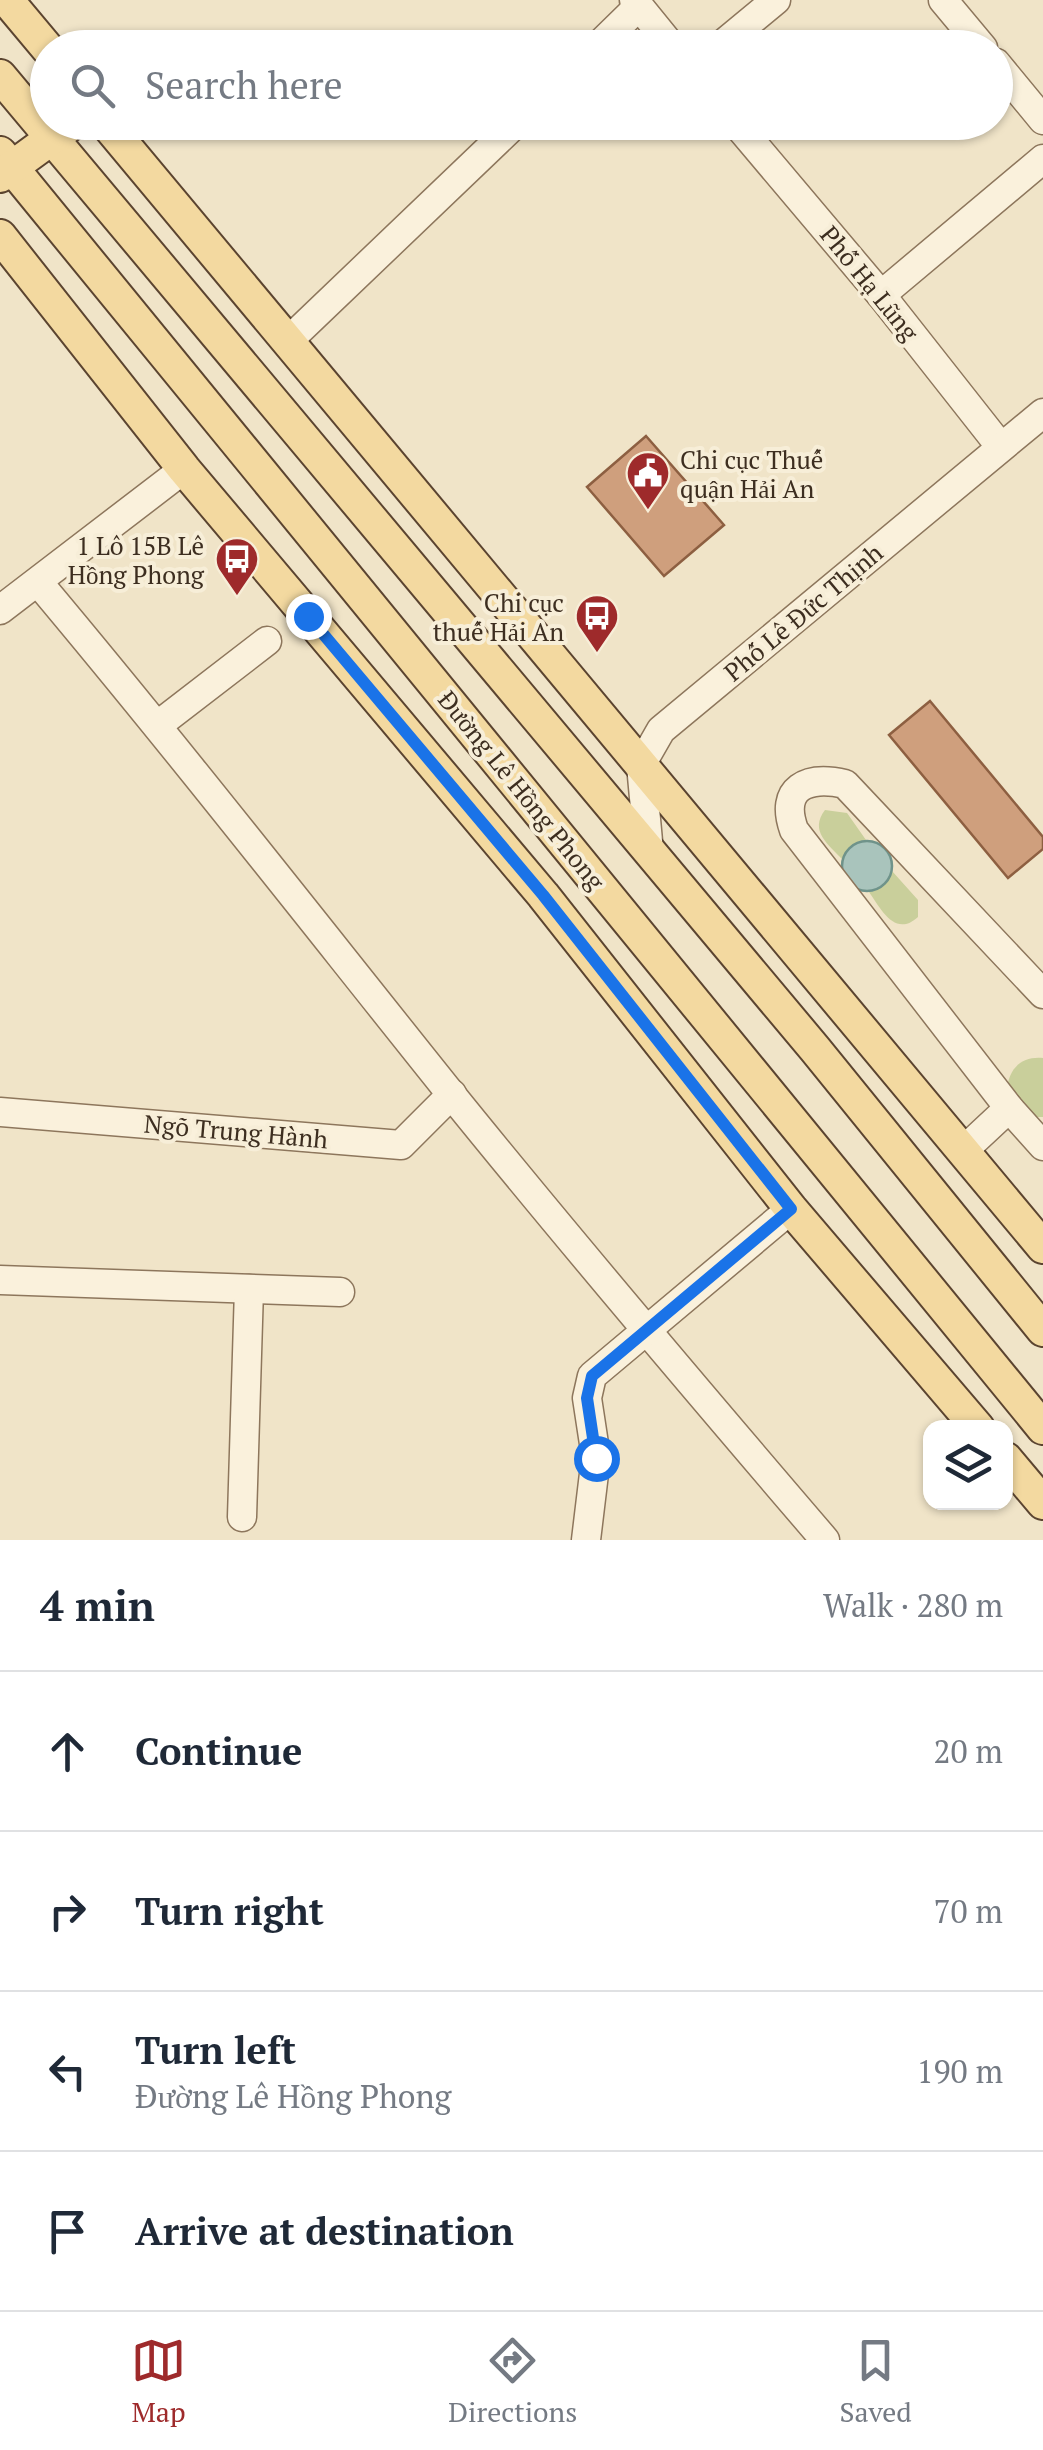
<!DOCTYPE html>
<html lang="en">
<head>
<meta charset="utf-8">
<style>
  body { margin:0; font-family:"PT Serif",serif; background:#f2f2f3; color:#1f2937 }
  .controls { position:absolute; right:30px; bottom:30px; display:grid; overflow:hidden; border-radius:20px; box-shadow:0 2px 8px #0004 }
  .controls button { width:90px; height:90px; display:grid; place-items:center; padding:0; border:0; border-bottom:2px solid #e0e1e3; background:#fff; color:#1f2937; font:50px sans-serif }
  .stop { position:absolute; width:30px; height:30px; margin:-22px; border:8px solid #1a73e8; border-radius:50%; background:#fff }
  .stop.end { background:#1a73e8; border-color:#fff; box-shadow:0 2px 10px #0008 }
  .list { margin:0; padding:0; list-style:none }
  h2 { display:flex; justify-content:space-between; align-items:center; height:130px; margin:0; padding:0 40px; font-size:42px }
  h2 small { font-size:32px; font-weight:400; color:#747a83 }
  .list li { display:grid; grid-template-columns:65px 1fr auto; gap:30px; align-items:center; box-sizing:border-box; height:160px; padding:0 40px; border-top:2px solid #e0e1e3 }
  .list b { display:block; font-size:38px; white-space:nowrap }
  .list p { margin:0; font-size:32px; white-space:nowrap; color:#747a83 }
  .list em { font-size:32px; font-style:normal; color:#747a83 }
  .icon { flex:none; width:55px; height:55px; fill:none; stroke:currentColor; stroke-width:2; stroke-linecap:round; stroke-linejoin:round }
  .map { position:relative; flex:none; width:1043px; height:1540px; overflow:hidden }
  .search { position:absolute; background:#fff; box-shadow:0 2px 8px #0004; left:30px; right:30px; top:30px; height:110px; display:flex; align-items:center; gap:25px; box-sizing:border-box; padding:0 35px; border-radius:55px; color:#747a83; font-size:38px }
  .sheet { height:770px; background:#fff }
  nav { display:flex; justify-content:space-around; align-items:center; box-sizing:border-box; height:140px; border-top:2px solid #e0e1e3; background:#fff; font-size:28px; color:#747a83 }
  nav a { display:grid; justify-items:center; gap:5px }
  nav .on { color:#9e2a2b }
  .map>svg:first-child { display:block }
  .green { fill:#c9cf9b }
  .water { fill:#a9c4bc; stroke:#6f938a; stroke-width:2.5 }
  .building { fill:#cf9f7d; stroke:#8d5f41; stroke-width:2.5 }
  .lines { fill:none; stroke-linecap:round; stroke-linejoin:round }
  .minor-casing { stroke:#8d765c; stroke-width:31 }
  .major-casing { stroke:#5b4430; stroke-width:36 }
  .minor { stroke:#faf1dc; stroke-width:28 }
  .major { stroke:#f3d9a0; stroke-width:32 }
  .route { stroke:#1a73e8; stroke-width:12 }
  .labels { text-anchor:middle; dominant-baseline:central; stroke-width:8; stroke-linejoin:round; paint-order:stroke }
  .street-label { font-size:25px; fill:#3d2e20; stroke:#f7eed8 }
  .poi-label { font-size:25px; fill:#3d2e20; stroke:#f7eed8; text-anchor:end }
</style>
</head>
<body>
<div class="map">
<svg width="1043" height="1540" viewBox="0 0 1043 1540">
  <rect width="100%" height="100%" fill="#f0e4c8"/>
  <g class="green">
    <path d="M825,810L847,813L866,840C855,842 847,849 842,859C828,844 809,831 825,810Z"/>
    <path d="M892,871L918,900V917C895,938 881,909 869,892C880,889 888,882 892,871Z"/>
    <path d="M1043,1058V1117H1032L1007,1089C1009,1068 1022,1056 1043,1058Z"/>
  </g>
  <circle class="water" cx="867" cy="866" r="25"/>
  <g class="building">
    <path d="M646,436L724,525L664,576L587,487Z"/>
    <path d="M930,701L1043,837V849L1008,878L889,735Z"/>
  </g>
  <g class="lines">
    <g class="minor-casing">
      <g id="minor">
        <path d="M634,0L673,48"/>
        <path d="M943,0L983,48"/>
        <path d="M596,48L639,6"/>
        <path d="M718,48L776,0"/>
        <path d="M996,63L1043,120"/>
        <path d="M735,122L881,295L1000,446"/>
        <path d="M881,295L1043,159"/>
        <path d="M287,342L517,122"/>
        <path d="M38,582C179,750 314,923 451,1094C573,1245 699,1393 825,1540"/>
        <path d="M0,610L184,469"/>
        <path d="M158,725L267,641"/>
        <path d="M649,852L641,765L661,730L1043,413"/>
        <path d="M1043,994L845,784C807,775 779,788 794,830L1009,1108L1043,1146"/>
        <path d="M0,1112L401,1145L452,1094"/>
        <path d="M964,1150L1009,1108"/>
        <path d="M0,1280L340,1292"/>
        <path d="M242,1517L249,1289"/>
        <path d="M586,1540L596,1457L587,1398L592,1376L791,1209"/>
      </g>
    </g>
    <g class="major-casing">
      <g id="major">
        <path d="M7,0L48,49"/>
        <path d="M0,76L815,1049L1043,1330"/>
        <path d="M105,122L1043,1247"/>
        <path d="M0,153L1043,1428"/>
        <path d="M0,176L74,122"/>
        <path d="M0,236L184,469L543,895L791,1209L978,1428"/>
        <path d="M1006,1459L1043,1503"/>
      </g>
    </g>
    <use href="#minor" class="minor"/>
    <use href="#major" class="major"/>
  </g>
  <g class="lines">
    <path class="route" d="M308,616L543,895L791,1209L592,1376L587,1398L596,1458"/>
  </g>
  <defs>
    <g id="civic-pin" transform="scale(2.25)"><path d="M0 17L-7.5 6A9.5 9.5 0 1 1 7.5 6Z" fill="#9e2a2b" stroke="#f7eed8"/><path d="M-.6-6.5H3V-4.5H.6V-3L4-1V1h2V6H-6V1h2V-1L-.6-3ZM-1.2 2.5V6h2.4V2.5Z" fill="#fff"/></g>
    <g id="bus-pin" transform="scale(2.25)"><path d="M0 17L-7.5 6A9.5 9.5 0 1 1 7.5 6Z" fill="#9e2a2b" stroke="#f7eed8"/><path d="M-5-6H5V4H4V6H2V4H-2V6H-4V4H-5ZM-3.5-4V0h7V-4ZM-3.5 1.2v1.5H-2V1.2ZM2 1.2v1.5H3.5V1.2Z" fill="#fff"/></g>
  </defs>
  <g fill-rule="evenodd">
    <use href="#civic-pin" x="648" y="473"/>
    <use href="#bus-pin" x="237" y="559"/>
    <use href="#bus-pin" x="597" y="616"/>
  </g>
  <g class="labels">
    <g class="street-label">
      <text transform="translate(870 283) rotate(51)">Phố Hạ Lũng</text>
      <text transform="translate(803 612) rotate(-40)">Phố Lê Đức Thịnh</text>
      <text transform="translate(522 790) rotate(51)">Đường Lê Hồng Phong</text>
      <text transform="translate(236 1131) rotate(5)">Ngõ Trung Hành</text>
    </g>
    <g class="poi-label">
      <text x="680" y="459" text-anchor="start">Chi cục Thuế<tspan x="680" dy="29">quận Hải An</tspan></text>
      <text x="204" y="545">1 Lô 15B Lê<tspan x="204" dy="29">Hồng Phong</tspan></text>
      <text x="564" y="602">Chi cục<tspan x="564" dy="29">thuế Hải An</tspan></text>
    </g>
  </g>
</svg>
<div class="controls">
<button><svg class="icon" aria-label="layers" viewBox="0 0 24 24"><path d="M12 4l9 5-9 5-9-5zM3 14l9 5 9-5"/></svg></button>
</div>
<div class="stop" style="left:596px;top:1458px"></div>
<div class="stop end" style="left:308px;top:616px"></div>
<div class="search"><svg class="icon" aria-label="search" viewBox="0 0 24 24"><circle cx="10" cy="10" r="6"/><path d="M15 15l6 6"/></svg>Search here</div>
</div>
<section class="sheet">
<h2>4 min<small>Walk · 280 m</small></h2>
<ul class="list">
<li><svg class="icon" aria-label="ahead" viewBox="0 0 24 24"><path d="M12 20V5M6 11l6-6 6 6"/></svg><div><b>Continue</b></div><em>20 m</em></li>
<li><svg class="icon" aria-label="right" viewBox="0 0 24 24"><path d="M7 20v-9h11M14 6l5 5-5 5"/></svg><div><b>Turn right</b></div><em>70 m</em></li>
<li><svg class="icon" aria-label="left" viewBox="0 0 24 24"><path d="M17 20v-9H6M10 6l-5 5 5 5"/></svg><div><b>Turn left</b><p>Đường Lê Hồng Phong</p></div><em>190 m</em></li>
<li><svg class="icon" aria-label="arrive" viewBox="0 0 24 24"><path d="M6 21V4h12l-3 4 3 4H6"/></svg><div><b>Arrive at destination</b></div></li>
</ul>
</section>
<nav>
<a class="on"><svg class="icon" aria-label="map" viewBox="0 0 24 24"><path d="M3 6l6-2 6 2 6-2v14l-6 2-6-2-6 2zM9 4v14M15 6v14"/></svg>Map</a>
<a><svg class="icon" aria-label="directions" viewBox="0 0 24 24"><path d="M12 3l9 9-9 9-9-9zM9 14v-3h6M13 9l2 2-2 2"/></svg>Directions</a>
<a><svg class="icon" aria-label="saved" viewBox="0 0 24 24"><path d="M7 4h10v16l-5-4-5 4z"/></svg>Saved</a>
</nav>
</body>
</html>
